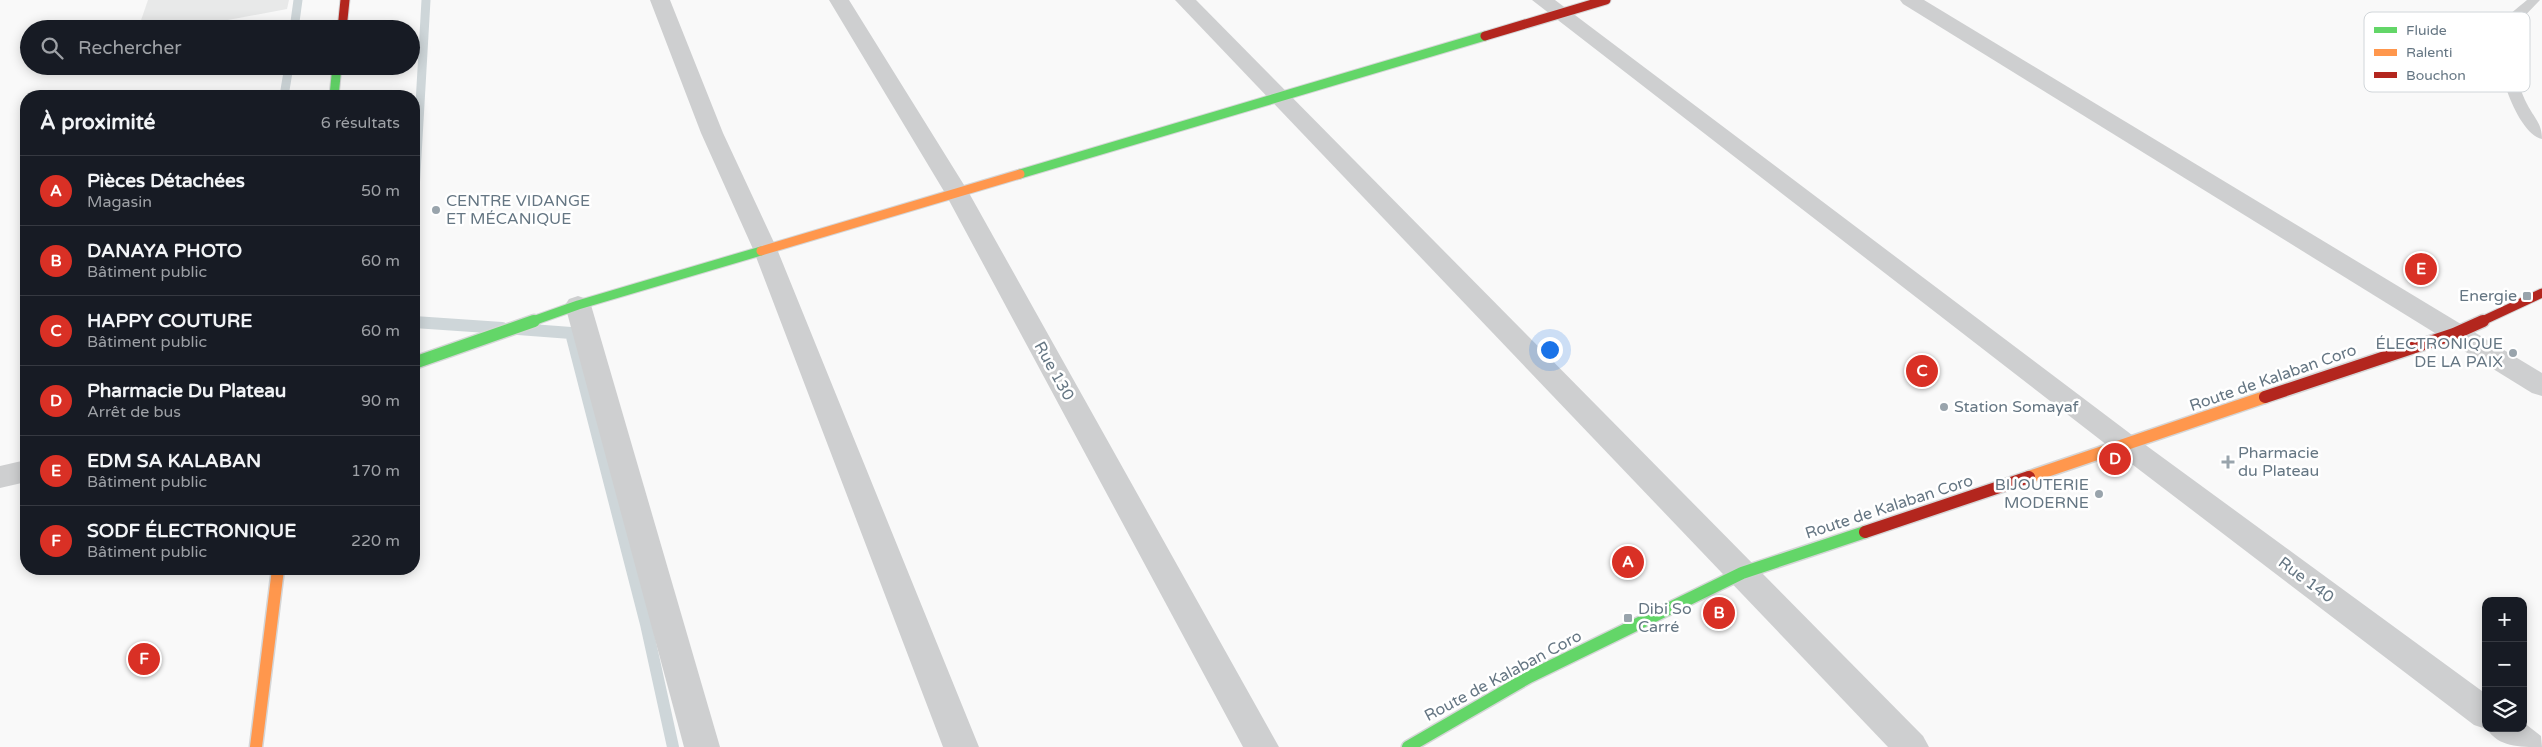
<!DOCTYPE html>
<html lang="fr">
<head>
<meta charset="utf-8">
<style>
  body { margin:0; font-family:"Varela Round",sans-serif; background:#20242c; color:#f1f3f6 }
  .controls { position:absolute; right:15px; bottom:15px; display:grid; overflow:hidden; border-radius:10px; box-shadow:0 2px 12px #0003 }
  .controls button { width:45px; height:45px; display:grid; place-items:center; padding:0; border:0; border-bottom:1px solid #363941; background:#171b24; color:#f1f3f6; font:25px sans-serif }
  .you { position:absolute; left:1549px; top:349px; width:18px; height:18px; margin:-12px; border:4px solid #fff; border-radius:50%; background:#1a73e8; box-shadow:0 0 0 8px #1a73e833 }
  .badge { display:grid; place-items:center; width:32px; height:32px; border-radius:50%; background:#d93025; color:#fff; font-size:16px; font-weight:700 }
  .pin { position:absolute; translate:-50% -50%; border:2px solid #fff; box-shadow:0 1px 5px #0006 }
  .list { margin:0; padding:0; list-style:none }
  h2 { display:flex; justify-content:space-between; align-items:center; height:65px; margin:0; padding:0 20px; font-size:21px }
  h2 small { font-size:16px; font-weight:400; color:#9ea1a6 }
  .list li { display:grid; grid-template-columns:32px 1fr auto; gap:15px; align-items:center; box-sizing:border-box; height:70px; padding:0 20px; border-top:1px solid #363941 }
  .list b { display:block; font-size:19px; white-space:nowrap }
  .list p { margin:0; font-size:16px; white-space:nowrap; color:#9ea1a6 }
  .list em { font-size:16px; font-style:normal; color:#9ea1a6 }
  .icon { flex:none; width:28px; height:28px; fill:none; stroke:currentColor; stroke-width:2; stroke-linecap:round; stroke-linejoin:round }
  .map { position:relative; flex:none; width:2542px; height:747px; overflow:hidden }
  .search { position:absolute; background:#171b24; box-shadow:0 2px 12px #0003; left:20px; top:20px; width:400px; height:55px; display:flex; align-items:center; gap:12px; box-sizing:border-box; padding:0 18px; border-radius:28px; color:#9ea1a6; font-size:19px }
  .panel { position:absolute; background:#171b24; box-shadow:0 2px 12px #0003; left:20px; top:90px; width:400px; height:485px; border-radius:20px }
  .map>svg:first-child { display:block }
  .built { fill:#e8e9e9 }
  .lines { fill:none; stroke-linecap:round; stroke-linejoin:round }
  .stream-far1 { stroke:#ced6d9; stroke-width:9 }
  .stream { stroke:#ced6d9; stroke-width:12 }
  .fast-far1-casing { stroke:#d5d6d7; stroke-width:11 }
  .fast-casing { stroke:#d5d6d7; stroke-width:15 }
  .slow-far1-casing { stroke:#d5d6d7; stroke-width:11 }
  .slow-casing { stroke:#d5d6d7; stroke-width:15 }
  .jam-far1-casing { stroke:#d5d6d7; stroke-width:11 }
  .jam-casing { stroke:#d5d6d7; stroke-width:15 }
  .lane { fill:#cecfd0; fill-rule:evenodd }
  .street { fill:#cecfd0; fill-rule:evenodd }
  .fast-far1 { stroke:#63d668; stroke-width:9 }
  .fast { stroke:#63d668; stroke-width:12 }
  .slow-far1 { stroke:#ff974d; stroke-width:9 }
  .slow { stroke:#ff974d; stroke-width:12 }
  .jam-far1 { stroke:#b3261e; stroke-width:9 }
  .jam { stroke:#b3261e; stroke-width:12 }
  .poi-dot { fill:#99a4ac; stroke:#fff; stroke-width:2 }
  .labels { text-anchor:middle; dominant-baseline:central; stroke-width:5; stroke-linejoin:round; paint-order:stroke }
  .poi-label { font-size:16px; fill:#657683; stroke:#fff; text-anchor:start }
  .street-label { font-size:16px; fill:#657683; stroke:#fff }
  .key { fill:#fff; stroke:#d1d6da; stroke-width:1 }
  .key-label { font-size:14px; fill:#657683 }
</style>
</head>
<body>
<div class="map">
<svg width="2542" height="747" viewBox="0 0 2542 747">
  <rect width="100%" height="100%" fill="#f9f9f9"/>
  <path class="built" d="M148,0H289L287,9L180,29H138Z"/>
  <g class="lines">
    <g class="stream-far1">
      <path d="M294,29L298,0"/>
      <path d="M284,96L289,66"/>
      <path d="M414,208L426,0"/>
    </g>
    <g class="stream">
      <path d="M414,322L502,328"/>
      <path d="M518,329L571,333L646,624L673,747"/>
    </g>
    <g class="fast-far1-casing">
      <g id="fast-far1">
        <path d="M334,96L337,66"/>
        <path d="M1020,174L1485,36"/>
        <path d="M530,322L578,305L761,251"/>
      </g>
    </g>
    <g class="fast-casing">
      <g id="fast">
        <path d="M414,363L534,321"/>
        <path d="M1408,747L1529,677L1742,573L1865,532"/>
      </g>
    </g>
    <g class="slow-far1-casing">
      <path id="slow-far1" d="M761,251L1020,174"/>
    </g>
    <g class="slow-casing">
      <g id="slow">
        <path d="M2029,477L2265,397"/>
        <path d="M256,747L278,569"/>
      </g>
    </g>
    <g class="jam-far1-casing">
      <g id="jam-far1">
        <path d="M342,29L345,0"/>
        <path d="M1485,36L1606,0"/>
        <path d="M2480,322L2542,293"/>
      </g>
    </g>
    <g class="jam-casing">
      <g id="jam">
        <path d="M2265,397L2454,334L2483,321"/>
        <path d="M1865,532L2029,477"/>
      </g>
    </g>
    <path class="lane" d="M2527,0H2540L2513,28C2508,54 2516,81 2527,104C2534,118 2542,123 2542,139C2515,133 2489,51 2500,27C2505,16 2518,8 2527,0Z"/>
    <g class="street">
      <path d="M650,0H670L723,133L777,249L979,747H943L753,249L701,133Z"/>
      <path d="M829,0H849L969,193L1279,747H1243L945,193Z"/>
      <path d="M1175,0H1196L1923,736L1929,747H1888Z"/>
      <path d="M1532,0H1555L2136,438L2486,694V728H2523V722L2541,736L2542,747C2518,747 2499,747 2487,729H2486L2474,725L2116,452Z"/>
      <path d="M1900,0H1924L2542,373V396L2532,393L1903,4Z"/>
      <path d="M578,296L587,299L591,305L720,747H684L565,305L569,299Z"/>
      <path d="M26,460V482L0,488V466Z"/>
    </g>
    <use href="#fast-far1" class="fast-far1"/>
    <use href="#fast" class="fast"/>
    <use href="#slow-far1" class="slow-far1"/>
    <use href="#slow" class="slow"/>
    <use href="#jam-far1" class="jam-far1"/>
    <use href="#jam" class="jam"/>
  </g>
  <g class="poi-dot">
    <circle cx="436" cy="210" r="5"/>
    <rect x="2522" y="291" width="10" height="10" rx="2.5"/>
    <circle cx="2513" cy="353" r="5"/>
    <circle cx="1944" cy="407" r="5"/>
    <path d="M2225.5 454.5h5v5h5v5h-5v5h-5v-5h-5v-5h5z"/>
    <circle cx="2099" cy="494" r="5"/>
    <rect x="1623" y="613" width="10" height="10" rx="2.5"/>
  </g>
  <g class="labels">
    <g class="poi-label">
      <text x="446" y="201">CENTRE VIDANGE<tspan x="446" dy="18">ET MÉCANIQUE</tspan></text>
      <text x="2517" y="296" text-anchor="end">Energie</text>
      <text x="2503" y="344" text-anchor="end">ÉLECTRONIQUE<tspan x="2503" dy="18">DE LA PAIX</tspan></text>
      <text x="1954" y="407">Station Somayaf</text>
      <text x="2238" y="453">Pharmacie<tspan x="2238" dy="18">du Plateau</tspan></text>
      <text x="2089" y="485" text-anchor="end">BIJOUTERIE<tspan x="2089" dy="18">MODERNE</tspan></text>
      <text x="1638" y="609">Dibi So<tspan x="1638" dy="18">Carré</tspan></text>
    </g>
    <g class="street-label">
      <text transform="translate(1054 371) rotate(61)">Rue 130</text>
      <text transform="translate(2273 378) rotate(-19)">Route de Kalaban Coro</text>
      <text transform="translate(1889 507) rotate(-18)">Route de Kalaban Coro</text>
      <text transform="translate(2306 580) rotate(37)">Rue 140</text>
      <text transform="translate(1503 676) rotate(-28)">Route de Kalaban Coro</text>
    </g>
  </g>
  <rect x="2364" y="12" width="166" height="80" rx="8" class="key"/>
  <rect x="2374" y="27" width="23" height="6" fill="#63d668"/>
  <rect x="2374" y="49" width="23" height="7" fill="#ff974d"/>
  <rect x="2374" y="72" width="23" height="6" fill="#b3261e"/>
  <g class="key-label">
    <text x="2406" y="35">Fluide</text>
    <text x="2406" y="57">Ralenti</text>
    <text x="2406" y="80">Bouchon</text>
  </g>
</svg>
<div class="controls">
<button>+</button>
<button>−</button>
<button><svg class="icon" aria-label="layers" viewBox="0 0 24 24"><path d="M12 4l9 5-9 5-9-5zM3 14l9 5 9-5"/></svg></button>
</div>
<div class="you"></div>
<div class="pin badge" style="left:1628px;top:562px">A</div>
<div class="pin badge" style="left:1719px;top:613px">B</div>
<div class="pin badge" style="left:1922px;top:371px">C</div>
<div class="pin badge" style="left:2115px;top:459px">D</div>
<div class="pin badge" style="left:2421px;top:269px">E</div>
<div class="pin badge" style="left:144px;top:659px">F</div>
<div class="search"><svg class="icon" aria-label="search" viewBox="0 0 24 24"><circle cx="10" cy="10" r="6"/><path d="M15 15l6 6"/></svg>Rechercher</div>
<section class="panel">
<h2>À proximité<small>6 résultats</small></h2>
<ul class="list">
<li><span class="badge">A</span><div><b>Pièces Détachées</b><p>Magasin</p></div><em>50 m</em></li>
<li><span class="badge">B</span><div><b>DANAYA PHOTO</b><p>Bâtiment public</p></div><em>60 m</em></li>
<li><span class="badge">C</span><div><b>HAPPY COUTURE</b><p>Bâtiment public</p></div><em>60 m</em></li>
<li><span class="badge">D</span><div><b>Pharmacie Du Plateau</b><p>Arrêt de bus</p></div><em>90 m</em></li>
<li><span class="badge">E</span><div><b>EDM SA KALABAN</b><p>Bâtiment public</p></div><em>170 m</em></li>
<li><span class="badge">F</span><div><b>SODF ÉLECTRONIQUE</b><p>Bâtiment public</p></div><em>220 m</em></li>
</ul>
</section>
</div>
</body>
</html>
